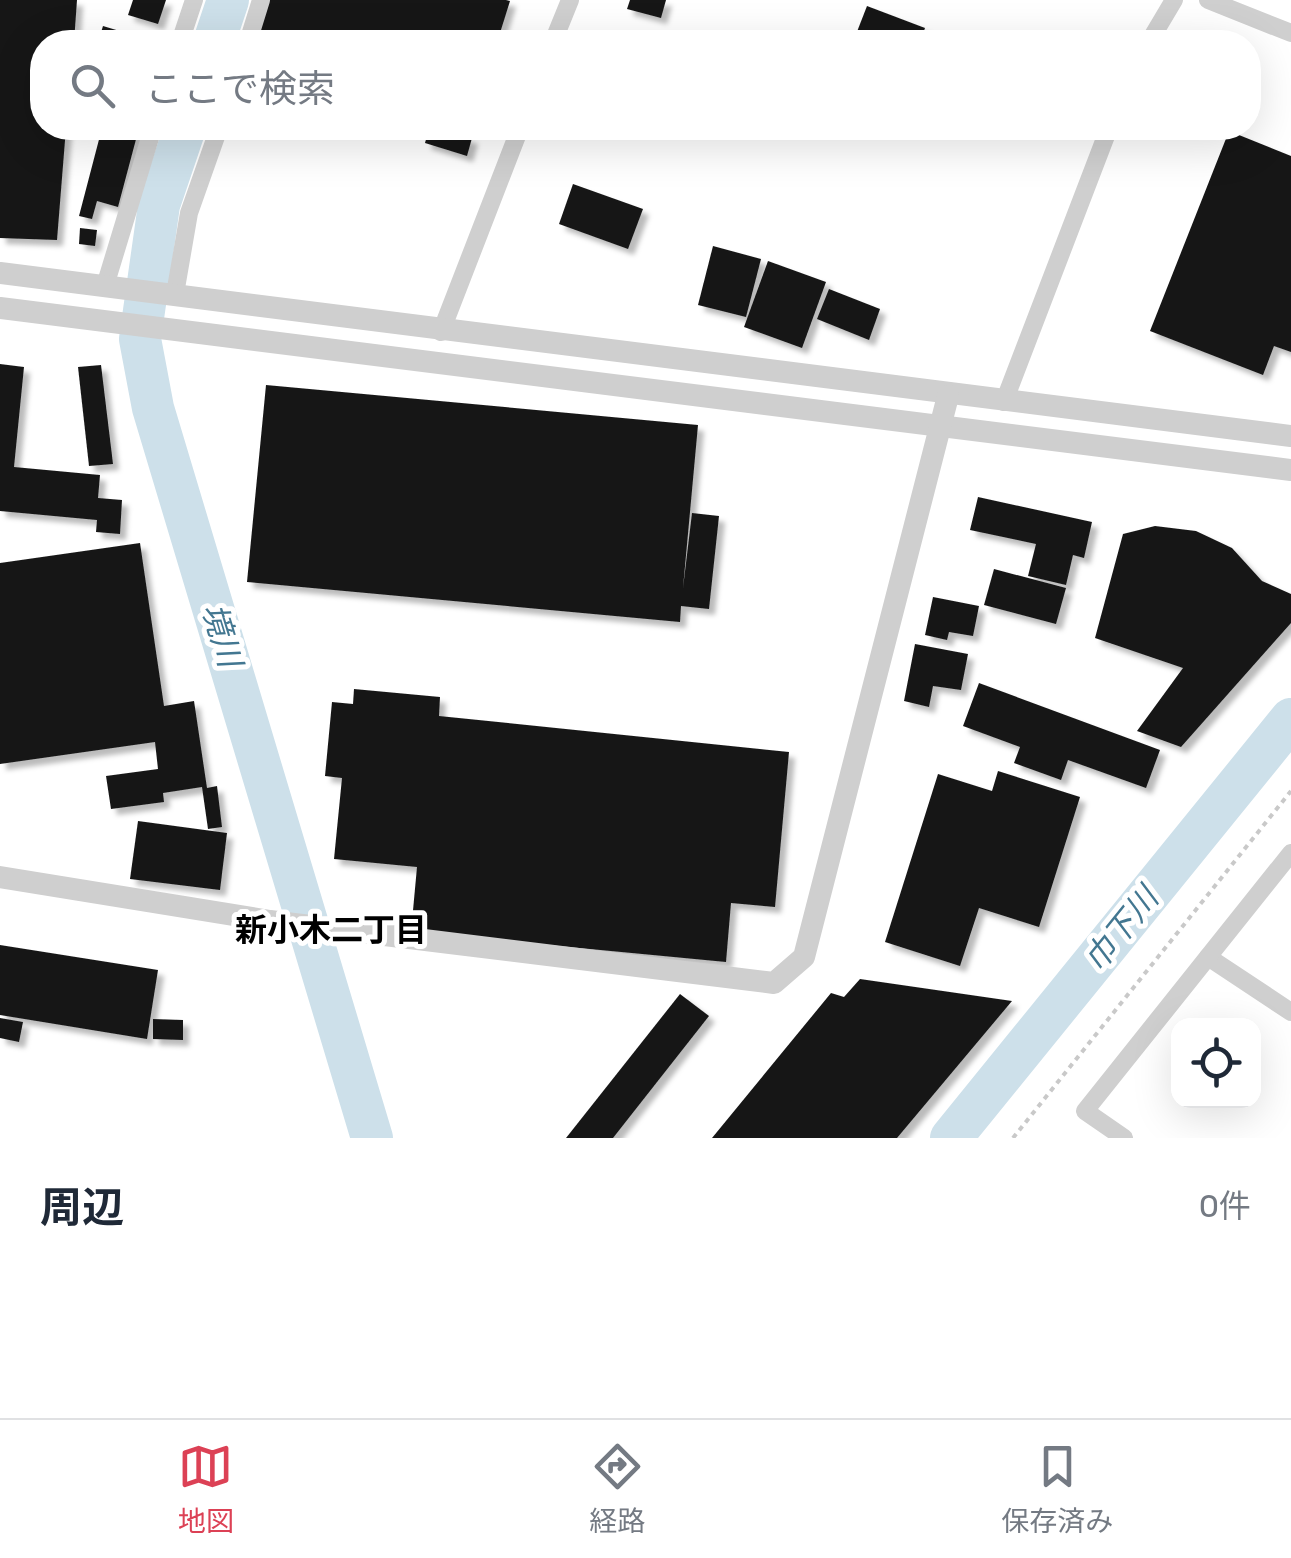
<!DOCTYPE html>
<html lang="ja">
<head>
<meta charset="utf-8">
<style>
  body { margin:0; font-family:Rubik,"Noto Sans JP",sans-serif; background:#f6f6f7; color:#1f2937 }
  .controls { position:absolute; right:30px; bottom:30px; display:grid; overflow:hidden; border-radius:20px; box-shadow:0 10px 40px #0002 }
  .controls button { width:90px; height:90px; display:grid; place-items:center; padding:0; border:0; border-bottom:2px solid #e0e1e3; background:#fff; color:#1f2937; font:50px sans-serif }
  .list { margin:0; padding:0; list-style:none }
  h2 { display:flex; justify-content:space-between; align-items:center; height:130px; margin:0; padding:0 40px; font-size:42px }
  h2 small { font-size:32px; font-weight:400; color:#747a83 }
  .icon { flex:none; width:55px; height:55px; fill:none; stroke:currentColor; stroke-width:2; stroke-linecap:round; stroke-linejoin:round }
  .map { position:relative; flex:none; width:1291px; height:1138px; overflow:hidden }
  .search { position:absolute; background:#fff; box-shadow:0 10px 40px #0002; left:30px; right:30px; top:30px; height:110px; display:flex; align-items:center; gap:25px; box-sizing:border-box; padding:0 35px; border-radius:40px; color:#747a83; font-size:38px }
  .sheet { height:280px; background:#fff }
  nav { display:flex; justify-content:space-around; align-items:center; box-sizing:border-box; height:140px; border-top:2px solid #e0e1e3; background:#fff; font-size:28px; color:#747a83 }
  nav a { display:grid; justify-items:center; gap:5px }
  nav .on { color:#dc4155 }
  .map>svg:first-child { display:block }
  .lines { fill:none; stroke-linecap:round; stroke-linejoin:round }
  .river { stroke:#cde0ea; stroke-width:42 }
  .building { fill:#191919; filter:url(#shadow) }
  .path { stroke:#c9c9c9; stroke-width:4; stroke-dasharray:5 5; stroke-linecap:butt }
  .minor { stroke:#cfcfcf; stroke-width:18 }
  .tertiary { stroke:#cfcfcf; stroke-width:22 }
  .labels { text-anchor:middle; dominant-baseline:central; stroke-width:10; stroke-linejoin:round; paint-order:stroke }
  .water-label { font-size:32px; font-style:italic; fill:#437791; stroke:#fff }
  .neighbourhood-label { font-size:32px; font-weight:bold; fill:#000; stroke:#fff }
</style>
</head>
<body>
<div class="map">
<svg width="1291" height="1138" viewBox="0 0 1291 1138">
  <defs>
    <filter id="shadow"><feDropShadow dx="6" dy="6" stdDeviation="2.5" flood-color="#0004"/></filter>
  </defs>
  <rect width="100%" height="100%" fill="#fff"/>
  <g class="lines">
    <g class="river">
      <path d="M214,42L228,0"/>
      <path d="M185,128L159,205L140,339L153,408L372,1138"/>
      <path d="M951,1138L1291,719"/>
    </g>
  </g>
  <g class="building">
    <path d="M0,0H77L74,42H42V128H66L57,240L0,238Z"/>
    <path d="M133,0H166L158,24L128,15Z"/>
    <path d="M269,0H506L510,1L500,33L526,42H255Z"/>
    <path d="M630,0H666L661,18L627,9Z"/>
    <path d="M867,6L925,28L920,42H853Z"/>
    <path d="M103,26L156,42H98Z"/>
    <path d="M102,128H139L118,207L97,201L92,219L79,216Z"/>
    <path d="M429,128L472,138L467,156L425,143Z"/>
    <path d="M1229,131L1291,156V352L1274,346L1263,375L1150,331Z"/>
    <path d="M573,184L643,209L628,249L559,224Z"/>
    <path d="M80,228L97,230L95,246L79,244Z"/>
    <path d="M713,246L761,259L746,317L698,305Z"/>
    <path d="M768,261L826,282L802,348L744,327Z"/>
    <path d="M829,289L880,309L869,340L817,319Z"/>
    <path d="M0,364L24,367L14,467L100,475L98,498L122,500L120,534L96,532L97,520L0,511Z"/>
    <path d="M101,365L113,464L89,466L78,367Z"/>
    <path d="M266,385L698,425L683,588L692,513L719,516L709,609L681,606L680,622L247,582Z"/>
    <path d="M978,497L1092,522L1084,558L1073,555L1066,585L1028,576L1036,544L970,530Z"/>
    <path d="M1155,526L1196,531L1232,548L1262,581L1291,594V623L1181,747L1137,731L1183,668L1095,638L1123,534Z"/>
    <path d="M140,543L164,706L194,701L207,788L217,786L222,827L208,829L202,787L163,793L164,802L111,809L106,776L158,769L155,742L0,764V563Z"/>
    <path d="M994,569L1066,588L1056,624L984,605Z"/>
    <path d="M933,597L979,606L973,636L949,632L947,640L925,635Z"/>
    <path d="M915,644L968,654L961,690L933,686L929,707L904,701Z"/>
    <path d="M979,683L1160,750L1146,788L1068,760L1061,780L1014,763L1020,747L963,726Z"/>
    <path d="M354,689L440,697L439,716L789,752L775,907L731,903L726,962L411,932L417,867L334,859L342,778L325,776L332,702L353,704Z"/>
    <path d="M998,771L1080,797L1039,927L979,908L960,966L885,942L938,774L992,791Z"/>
    <path d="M138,821L227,833L220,890L130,879Z"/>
    <path d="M0,945L158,970L147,1039L0,1015Z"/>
    <path d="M860,979L1012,1001L897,1138H712L831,993L844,997Z"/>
    <path d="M680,994L709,1016L613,1138H566Z"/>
    <path d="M0,1018L23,1022L19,1042L0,1038Z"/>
    <path d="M153,1019L183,1020V1040L153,1039Z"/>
  </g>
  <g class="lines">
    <path class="path" d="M1013,1138L1291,791"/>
    <g class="minor">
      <path d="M1208,0L1291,33"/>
      <path d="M180,42L194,0"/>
      <path d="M248,42L261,0"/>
      <path d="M553,42L570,0"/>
      <path d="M1149,42L1174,0"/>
      <path d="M105,286L153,128"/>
      <path d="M175,294L189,213L219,128"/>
      <path d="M441,332L520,128"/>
      <path d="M1004,402L1109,128"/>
      <path d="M1208,957L1291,1012"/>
      <path d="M1124,1138L1085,1111L1291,853"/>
    </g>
    <g class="tertiary">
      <path d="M0,273L1291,436"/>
      <path d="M0,308L1291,470"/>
      <path d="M0,877L270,921L774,983L804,957L948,396"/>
    </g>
  </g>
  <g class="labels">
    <g class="water-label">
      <text transform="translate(222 635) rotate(73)">境川</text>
      <text transform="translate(1121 929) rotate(-51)">巾下川</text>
    </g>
    <g class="neighbourhood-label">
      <text x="331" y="930">新小木二丁目</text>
    </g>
  </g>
</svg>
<div class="controls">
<button><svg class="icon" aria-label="locate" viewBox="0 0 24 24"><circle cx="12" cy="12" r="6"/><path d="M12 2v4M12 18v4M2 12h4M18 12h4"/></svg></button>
</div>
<div class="search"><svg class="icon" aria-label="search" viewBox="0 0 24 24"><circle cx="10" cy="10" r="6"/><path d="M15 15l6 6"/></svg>ここで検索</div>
</div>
<section class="sheet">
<h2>周辺<small>0件</small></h2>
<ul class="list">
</ul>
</section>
<nav>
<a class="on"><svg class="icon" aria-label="map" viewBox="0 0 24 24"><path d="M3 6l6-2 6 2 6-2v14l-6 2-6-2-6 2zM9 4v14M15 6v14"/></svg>地図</a>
<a><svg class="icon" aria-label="directions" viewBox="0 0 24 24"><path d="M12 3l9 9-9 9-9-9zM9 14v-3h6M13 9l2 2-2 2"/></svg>経路</a>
<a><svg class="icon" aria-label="saved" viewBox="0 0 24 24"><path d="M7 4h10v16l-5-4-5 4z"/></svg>保存済み</a>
</nav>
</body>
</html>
